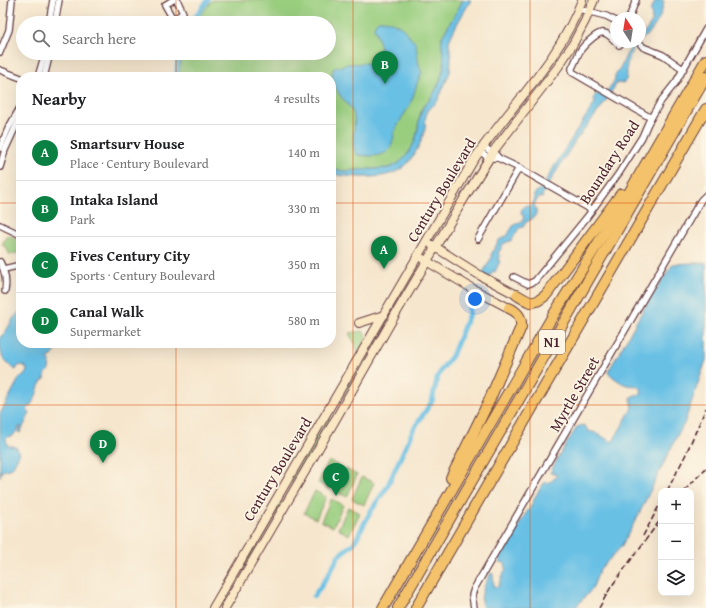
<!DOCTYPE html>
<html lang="en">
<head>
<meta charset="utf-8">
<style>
  body { margin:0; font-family:"Gentium Book Plus",serif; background:#f6f6f6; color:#202124 }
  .controls { position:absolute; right:12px; bottom:12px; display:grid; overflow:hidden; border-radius:8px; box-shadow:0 4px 16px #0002 }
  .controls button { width:36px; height:36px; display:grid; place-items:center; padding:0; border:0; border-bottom:1px solid #e0e0e0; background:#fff; color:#202124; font:20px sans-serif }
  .compass { position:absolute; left:610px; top:12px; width:36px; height:36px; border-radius:50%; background:#fff; box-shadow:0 4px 16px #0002; rotate:348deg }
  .you { position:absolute; left:475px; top:299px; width:14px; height:14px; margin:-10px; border:3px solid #fff; border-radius:50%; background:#1a73e8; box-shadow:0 0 0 6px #1a73e833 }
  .badge { display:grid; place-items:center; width:26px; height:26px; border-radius:50%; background:#0b8043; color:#fff; font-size:13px; font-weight:700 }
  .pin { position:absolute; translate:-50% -33px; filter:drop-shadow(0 1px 2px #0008) }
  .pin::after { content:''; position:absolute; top:21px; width:14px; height:12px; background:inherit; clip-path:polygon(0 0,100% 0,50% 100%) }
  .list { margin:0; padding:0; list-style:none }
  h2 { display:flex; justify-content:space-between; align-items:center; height:52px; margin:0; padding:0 16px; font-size:17px }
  h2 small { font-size:13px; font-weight:400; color:#757577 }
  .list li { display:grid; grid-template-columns:26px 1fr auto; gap:12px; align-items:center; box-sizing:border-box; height:56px; padding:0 16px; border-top:1px solid #e0e0e0 }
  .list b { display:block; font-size:15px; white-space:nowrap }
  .list p { margin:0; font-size:13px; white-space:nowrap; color:#757577 }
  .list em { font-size:13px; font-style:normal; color:#757577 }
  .icon { flex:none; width:22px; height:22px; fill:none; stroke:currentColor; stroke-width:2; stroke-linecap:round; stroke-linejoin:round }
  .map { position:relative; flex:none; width:706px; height:608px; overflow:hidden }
  .search { position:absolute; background:#fff; box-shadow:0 4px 16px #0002; left:16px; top:16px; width:320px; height:44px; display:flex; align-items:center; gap:10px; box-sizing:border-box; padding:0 14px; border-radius:22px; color:#757577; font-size:15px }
  .panel { position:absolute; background:#fff; box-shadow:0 4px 16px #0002; left:16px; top:72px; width:320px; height:276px; border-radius:16px }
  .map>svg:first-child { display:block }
  .green { fill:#99ce7f; stroke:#727655 }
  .water { fill:#68c0e5; stroke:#597088 }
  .pier { fill:#f6e6cd }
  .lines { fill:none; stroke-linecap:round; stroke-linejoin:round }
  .canal { stroke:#68c0e5; stroke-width:5 }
  .minor-casing { stroke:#643d43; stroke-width:8 }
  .secondary-casing { stroke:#643d43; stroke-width:10 }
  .motorway-casing { stroke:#643d43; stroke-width:12 }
  .minor { stroke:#fff; stroke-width:5.5 }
  .secondary { stroke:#fae7c3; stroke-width:8 }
  .motorway { stroke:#f3c26a; stroke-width:10 }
  .rail { stroke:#4a1f2b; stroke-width:1.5; stroke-dasharray:6 3; stroke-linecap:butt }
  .grid { fill:none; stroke:#e0560e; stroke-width:1; stroke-opacity:0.55 }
  .labels { text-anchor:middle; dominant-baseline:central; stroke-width:3.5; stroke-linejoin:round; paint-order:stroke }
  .shield { fill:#fcf5e5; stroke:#7f5f63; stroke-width:1 }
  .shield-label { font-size:14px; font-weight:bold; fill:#4a1f2b }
  .street-label { font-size:15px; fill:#4a1f2b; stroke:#fcf5e5 }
</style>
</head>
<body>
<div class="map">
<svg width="706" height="608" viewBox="0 0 706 608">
  <rect width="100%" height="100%" fill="#fcf5e5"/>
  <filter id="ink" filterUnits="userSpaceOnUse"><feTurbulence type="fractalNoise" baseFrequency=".025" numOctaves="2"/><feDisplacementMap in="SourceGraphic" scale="8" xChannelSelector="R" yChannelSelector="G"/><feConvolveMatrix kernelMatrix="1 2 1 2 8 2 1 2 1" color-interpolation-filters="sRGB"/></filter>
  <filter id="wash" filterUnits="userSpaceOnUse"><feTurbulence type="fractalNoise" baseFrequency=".012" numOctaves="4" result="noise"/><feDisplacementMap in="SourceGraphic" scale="16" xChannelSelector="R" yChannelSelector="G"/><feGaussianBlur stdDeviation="0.9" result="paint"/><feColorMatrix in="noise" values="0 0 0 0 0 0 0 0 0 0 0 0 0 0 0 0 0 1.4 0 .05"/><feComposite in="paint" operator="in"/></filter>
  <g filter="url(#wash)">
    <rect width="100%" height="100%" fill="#f6e6cd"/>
    <g class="green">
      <path d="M212,0H463L442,37C440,48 446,59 443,70C441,81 435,92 429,101C427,103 424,105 423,108C418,117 419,128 416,137C412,151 402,164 389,168L343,171L331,168V77H180C179,71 181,60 182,53H329V23H194Z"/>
      <path d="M7,235L21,241V252L10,255L6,247L2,245Z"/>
      <path d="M362,331L364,332L367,338L358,353L355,347L356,345L349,334L350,333Z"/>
      <path d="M374,339L377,341L343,397L339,395Z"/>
      <path d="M329,418L332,420L293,483L290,481L311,443Z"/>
      <path d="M329,461L341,467L330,489L318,483Z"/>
      <path d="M346,469L357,475L347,497L335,491Z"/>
      <path d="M362,477L374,483L364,505L352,499Z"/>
      <path d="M315,491L326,497L316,519L304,513Z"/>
      <path d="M331,499L343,505L333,527L321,521Z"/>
      <path d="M278,500L282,501V504C271,526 257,545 245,566L242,564Z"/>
      <path d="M348,507L360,513L349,535L338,529Z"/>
    </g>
    <g class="water">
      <path d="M463,0H471L457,24L449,41L451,59L450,72L438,100C435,105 430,107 428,111C424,118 426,123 425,129C424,133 422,138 421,141C418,149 412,159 406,165C388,182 354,177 331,174V168L343,171L389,168C402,164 412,151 416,137C419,128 418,117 423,108C424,105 427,103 429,101C435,92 441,81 443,70C446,59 440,48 442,37Z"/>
      <path d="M656,0H662L664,1C662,18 653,31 640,41V38L648,28L653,20L651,19L652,16L651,15L652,13L650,11Z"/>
      <path d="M379,20C387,19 401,25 406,32C410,36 410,39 415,42C418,51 417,64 422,73C416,82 415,94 410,104C405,114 399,121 395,131C393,137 393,147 388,151C382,157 364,157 356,154C350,144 356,127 354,117C353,108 344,101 339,94C335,87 333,80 332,73L334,68L348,64L370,63L375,59L381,47L374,27L376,22Z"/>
      <path d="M636,42H639C632,47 629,56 627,65C626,73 630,85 617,83L601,108L575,141L546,188L542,195L543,197L538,198L534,205C539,213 535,219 526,222L523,227L519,228L512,240L503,244L498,254L500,256L498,260L500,261L495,272L493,271L491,275L488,276L473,301L468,298L492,257L491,255L499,240L507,236L513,226L522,221L524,217L521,213L522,209L525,206H530L534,200V195L536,192L541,189L561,155L596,101L593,99L596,94H605L615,80V75C624,65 625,51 636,42Z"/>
      <path d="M694,263H706V360L684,424L678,434L640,512L621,547L600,569L592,589L575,608H483C478,596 485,584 491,573L493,574L494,587H498L506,568L505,563L500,562L499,558L507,547L512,534L516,530L526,513L530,508L536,495L544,483L550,482L556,477V474L550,473L559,456L577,427L583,425L586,427L588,431C597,432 604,438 612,442L615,438L632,408L631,397L635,395H640L642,390C635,383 635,387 627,385C622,384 611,376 608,372L646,305L673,264Z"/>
      <path d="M21,311V343H63L62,346L55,348L56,351L52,356L48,358L50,362L49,370L45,374V379C39,382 38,390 36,396C34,401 30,406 27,410L30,413L20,433L18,432L21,427L20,426L13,436L7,437L6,440L8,446H13L17,448L19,455L12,468L2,471L0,477V414L20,377L24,376L27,371L26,367L22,365L18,366L16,370C1,360 0,354 0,337C9,332 10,317 21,311Z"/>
    </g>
    <path class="pier" d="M478,278L486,283L477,296L471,292Z"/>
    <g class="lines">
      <g class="canal">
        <path d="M191,23L208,0"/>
        <path d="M176,77L179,53"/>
        <path d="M314,596L326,579L339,555L354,543L371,511L387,487L413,430L432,401L437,379L441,370L452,356L469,314V304L471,299"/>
      </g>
    </g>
  </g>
  <g filter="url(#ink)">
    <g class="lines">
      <g class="minor-casing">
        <g id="minor">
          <path d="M173,0L165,5L173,19H174L183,13L177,0"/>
          <path d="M579,9L606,16L616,21"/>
          <path d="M629,18L636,0"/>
          <path d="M49,23L53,0"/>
          <path d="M55,23L59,0"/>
          <path d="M623,42L619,45C614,41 610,34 604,33C598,31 583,46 580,51C577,56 575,63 572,68V72L651,118"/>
          <path d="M639,42L643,47L663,55L683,69"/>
          <path d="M0,52L9,30L12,0"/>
          <path d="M0,70L21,78"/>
          <path d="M38,77L45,53"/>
          <path d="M44,77L50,53"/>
          <path d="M483,146L497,156L498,158L519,168L592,210"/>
          <path d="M0,148L8,129L21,106"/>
          <path d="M479,151L489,158H498"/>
          <path d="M0,167L5,150L21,115"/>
          <path d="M0,225L21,235"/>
          <path d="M478,239L519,168"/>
          <path d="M0,262C5,271 7,280 5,291"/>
          <path d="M4,269L21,265"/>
          <path d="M514,277L528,284L535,281L587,217L619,173L642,137L648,123L661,101L676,82L706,29"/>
          <path d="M474,608L472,595L474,589L701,200L706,195"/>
        </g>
      </g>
      <g class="secondary-casing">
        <g id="secondary">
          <path d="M432,245L481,276L515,294"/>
          <path d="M423,259L473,289L507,307"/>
          <path d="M359,323L384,315"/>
          <path d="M213,608L473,161C509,107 559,62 582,0"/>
          <path d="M225,608L334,422L395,315L465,197L495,149L558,67L573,44L585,21L594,0"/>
        </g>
      </g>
      <g class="motorway-casing">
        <g id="motorway">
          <path d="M517,295C530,303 533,306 546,295L621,194"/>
          <path d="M451,478L489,401L521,327C522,317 518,312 509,308"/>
          <path d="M383,608L551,319L626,198L706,60"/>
          <path d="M398,608L706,77"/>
          <path d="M416,608L706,109"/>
        </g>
      </g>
      <use href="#minor" class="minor"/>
      <use href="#secondary" class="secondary"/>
      <use href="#motorway" class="motorway"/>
      <g class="rail">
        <path d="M667,491L685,456L706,408"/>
        <path d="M684,491L706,468"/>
        <path d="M643,536L661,502"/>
        <path d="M599,608L611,587L661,519"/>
      </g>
    </g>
  </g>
  <path class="grid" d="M176,0V23M353,0V608M530,0V608M176,53V77M0,203H21M331,203H706M176,343V608M0,405H706"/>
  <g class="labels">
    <rect class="shield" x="539" y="330" width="26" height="24" rx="3"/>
    <g class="shield-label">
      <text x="552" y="342">N1</text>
    </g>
    <g class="street-label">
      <text transform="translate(609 162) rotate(-57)">Boundary Road</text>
      <text transform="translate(441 190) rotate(-59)">Century Boulevard</text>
      <text transform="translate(574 394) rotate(-60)">Myrtle Street</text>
      <text transform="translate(277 469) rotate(-59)">Century Boulevard</text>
    </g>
  </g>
</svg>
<div class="controls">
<button>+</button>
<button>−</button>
<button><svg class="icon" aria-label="layers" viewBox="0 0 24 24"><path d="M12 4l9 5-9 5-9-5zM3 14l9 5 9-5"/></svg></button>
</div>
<svg class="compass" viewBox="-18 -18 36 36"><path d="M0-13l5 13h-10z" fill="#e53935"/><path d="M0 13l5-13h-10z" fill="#757577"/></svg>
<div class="you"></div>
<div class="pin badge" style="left:384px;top:269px">A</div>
<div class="pin badge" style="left:385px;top:84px">B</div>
<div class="pin badge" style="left:336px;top:496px">C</div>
<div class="pin badge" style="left:103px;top:463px">D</div>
<div class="search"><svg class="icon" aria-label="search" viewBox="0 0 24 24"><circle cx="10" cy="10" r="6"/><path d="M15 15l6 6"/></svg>Search here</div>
<section class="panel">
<h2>Nearby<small>4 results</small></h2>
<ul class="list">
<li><span class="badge">A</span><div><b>Smartsurv House</b><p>Place · Century Boulevard</p></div><em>140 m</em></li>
<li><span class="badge">B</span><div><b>Intaka Island</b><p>Park</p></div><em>330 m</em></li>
<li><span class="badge">C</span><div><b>Fives Century City</b><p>Sports · Century Boulevard</p></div><em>350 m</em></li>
<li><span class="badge">D</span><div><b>Canal Walk</b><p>Supermarket</p></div><em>580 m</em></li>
</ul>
</section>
</div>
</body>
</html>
